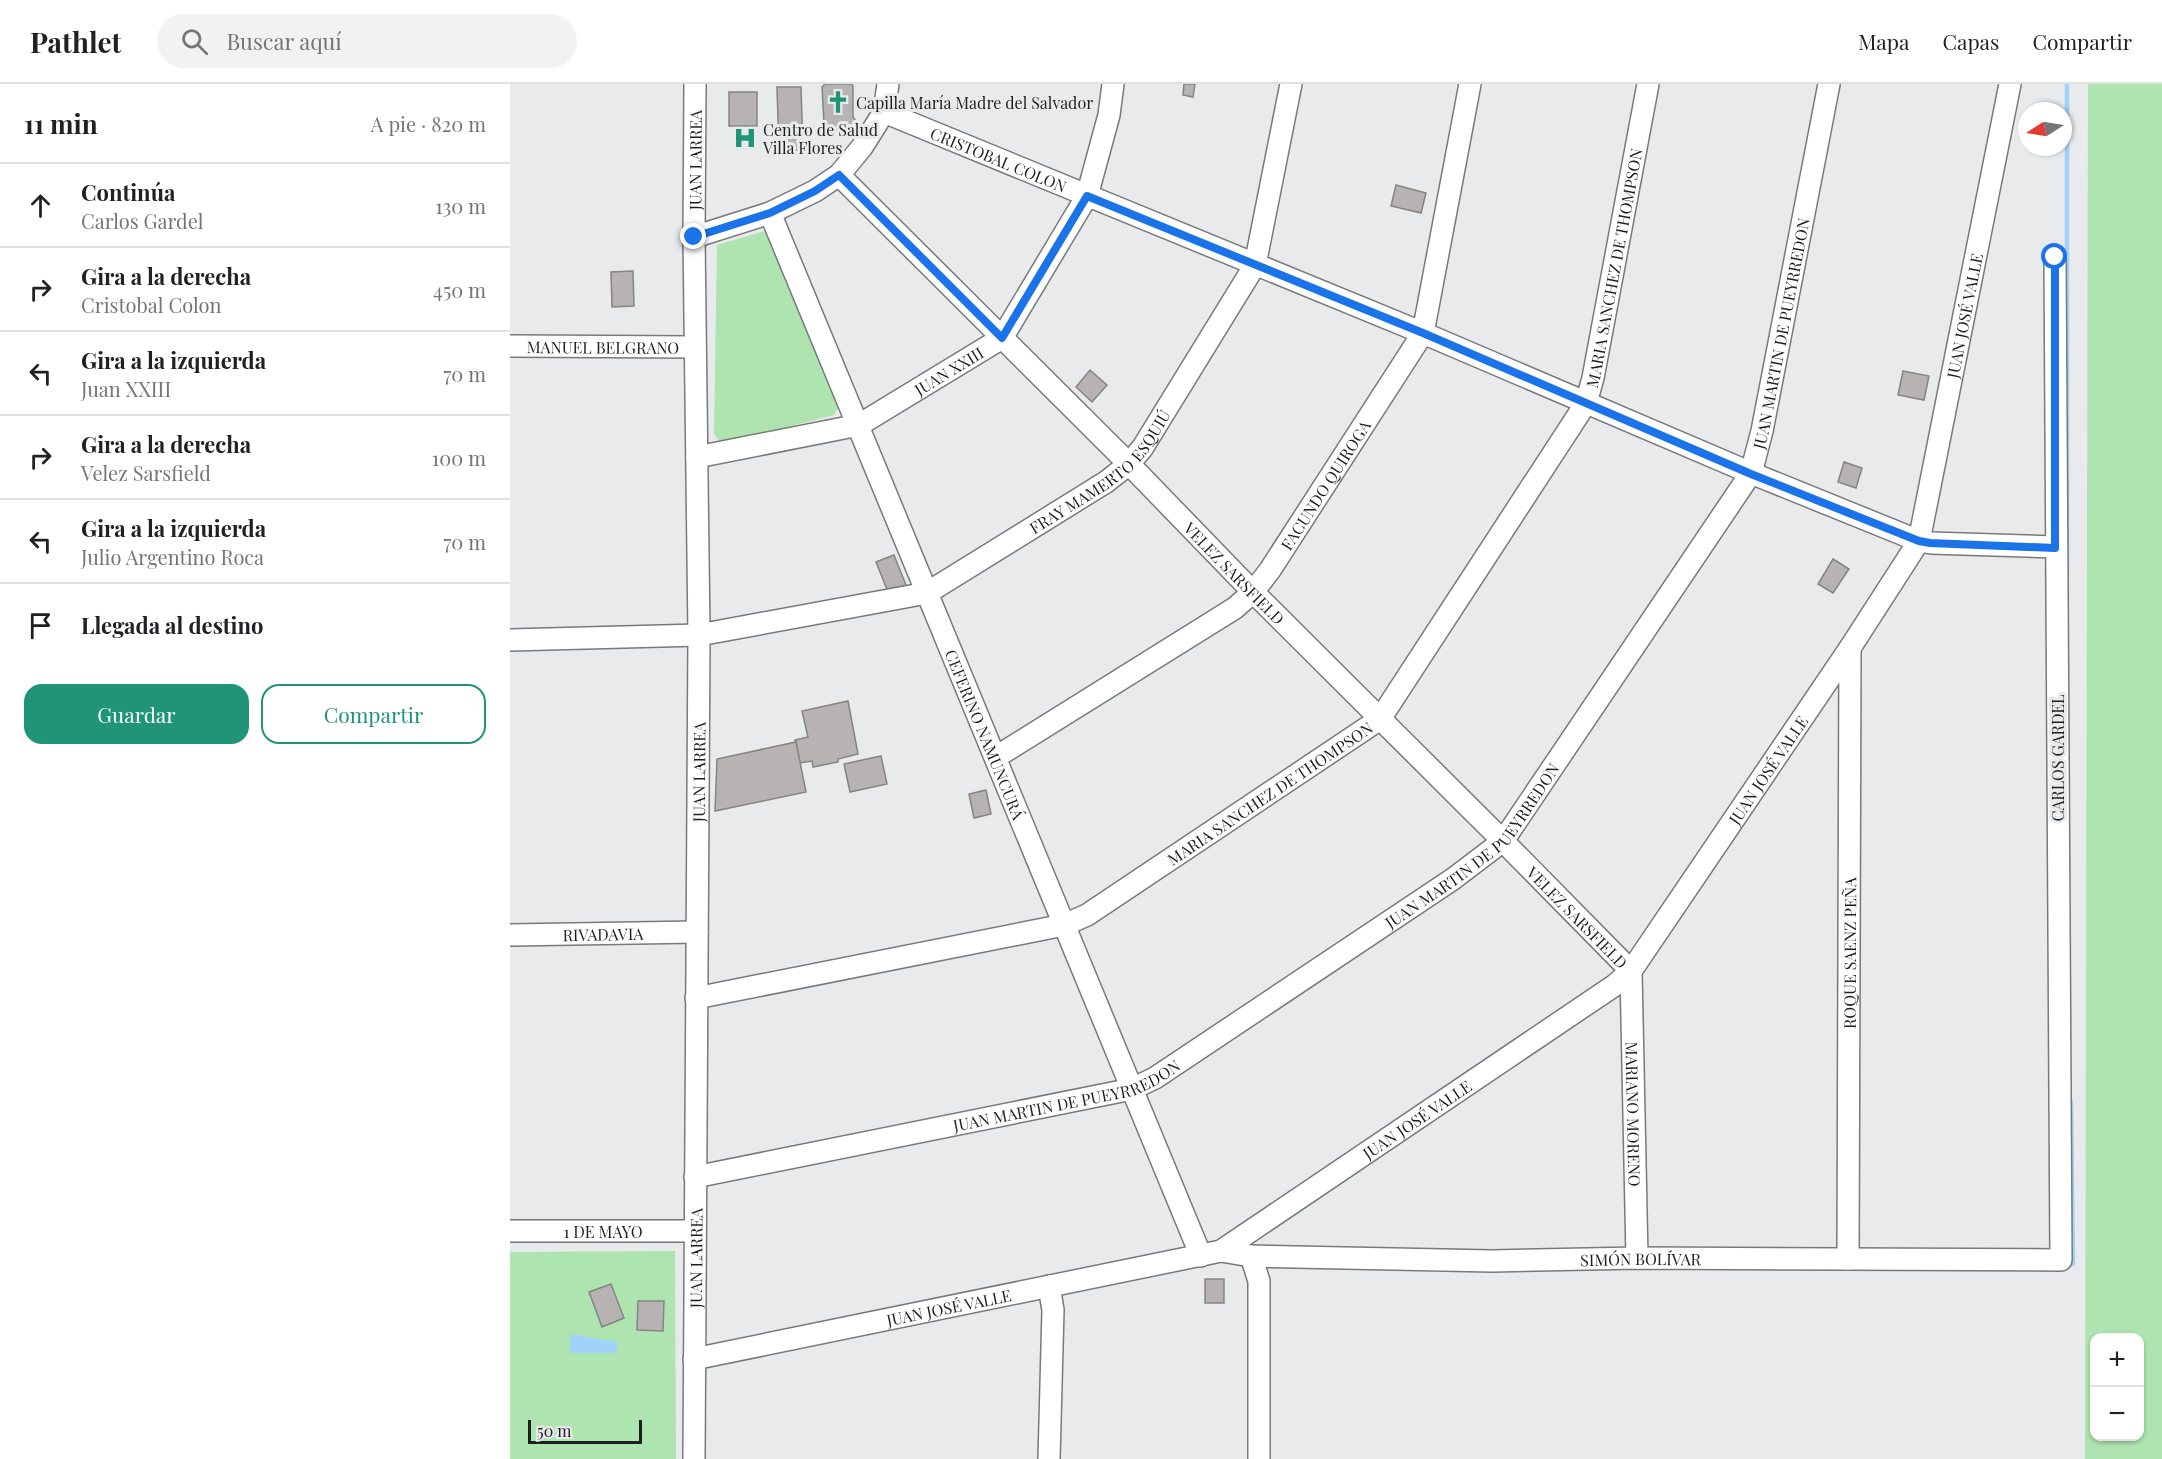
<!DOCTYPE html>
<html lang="es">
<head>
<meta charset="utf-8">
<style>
  body { margin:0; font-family:"Playfair Display",serif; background:#f2f2f2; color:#202124 }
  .controls { position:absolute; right:18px; bottom:18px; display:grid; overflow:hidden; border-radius:12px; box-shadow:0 2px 4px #0004 }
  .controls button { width:54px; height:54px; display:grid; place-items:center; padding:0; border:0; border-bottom:2px solid #e0e0e0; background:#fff; color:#202124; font:30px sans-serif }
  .compass { position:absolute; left:1508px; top:18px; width:54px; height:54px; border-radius:50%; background:#fff; box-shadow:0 2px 4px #0004; rotate:258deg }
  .scale { position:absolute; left:18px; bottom:15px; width:114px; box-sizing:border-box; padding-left:6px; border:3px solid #1d1e1f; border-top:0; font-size:16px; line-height:21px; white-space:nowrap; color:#1d1e1f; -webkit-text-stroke:4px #e9eaec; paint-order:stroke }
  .stop { position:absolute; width:18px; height:18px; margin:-14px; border:4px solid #1a73e8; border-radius:50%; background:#fff }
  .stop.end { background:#1a73e8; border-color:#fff; box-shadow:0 2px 6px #0008 }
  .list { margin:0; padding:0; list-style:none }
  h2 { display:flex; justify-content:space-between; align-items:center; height:78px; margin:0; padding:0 24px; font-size:26px }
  h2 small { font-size:20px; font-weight:400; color:#757577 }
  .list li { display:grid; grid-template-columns:39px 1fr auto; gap:18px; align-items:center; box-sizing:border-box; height:84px; padding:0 24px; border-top:2px solid #e0e0e0 }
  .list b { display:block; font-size:22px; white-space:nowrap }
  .list p { margin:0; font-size:20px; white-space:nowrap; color:#757577 }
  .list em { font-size:20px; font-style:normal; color:#757577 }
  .actions { display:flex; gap:12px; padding:18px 24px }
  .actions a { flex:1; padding:14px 0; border:2px solid #209477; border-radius:18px; text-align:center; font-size:21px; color:#209477 }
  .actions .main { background:#209477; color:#fff }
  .icon { flex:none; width:33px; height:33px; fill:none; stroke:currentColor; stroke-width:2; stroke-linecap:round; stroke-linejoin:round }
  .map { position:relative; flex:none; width:1652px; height:1375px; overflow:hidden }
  header { display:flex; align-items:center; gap:36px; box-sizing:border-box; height:84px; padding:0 30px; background:#fff; border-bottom:2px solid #e0e0e0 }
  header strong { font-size:28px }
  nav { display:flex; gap:33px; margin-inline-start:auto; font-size:21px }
  .search { width:420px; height:54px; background:#f2f2f2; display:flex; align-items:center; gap:15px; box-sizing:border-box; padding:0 21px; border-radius:33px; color:#757577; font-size:22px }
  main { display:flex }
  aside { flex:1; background:#fff }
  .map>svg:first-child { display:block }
  .green { fill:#aee4af; fill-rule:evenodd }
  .water { fill:#a0d3fa }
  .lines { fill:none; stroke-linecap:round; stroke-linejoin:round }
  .stream { stroke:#a0d3fa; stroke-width:4.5 }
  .building { fill:#b6b3b2; stroke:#868482; stroke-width:1.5 }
  .minor-casing { stroke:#78797b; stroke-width:24 }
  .minor { stroke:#fff; stroke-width:21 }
  .route { stroke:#1a73e8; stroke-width:8 }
  .labels { text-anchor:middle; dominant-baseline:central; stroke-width:6; stroke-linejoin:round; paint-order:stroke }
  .poi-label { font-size:16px; fill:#1d1e1f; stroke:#e9eaec; text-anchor:start }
  .street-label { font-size:16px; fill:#1d1e1f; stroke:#e9eaec }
</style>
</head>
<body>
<header>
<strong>Pathlet</strong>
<div class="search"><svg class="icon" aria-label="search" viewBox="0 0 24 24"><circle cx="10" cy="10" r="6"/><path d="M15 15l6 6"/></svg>Buscar aquí</div>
<nav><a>Mapa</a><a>Capas</a><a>Compartir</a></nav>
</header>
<main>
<aside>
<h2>11 min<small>A pie · 820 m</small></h2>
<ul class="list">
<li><svg class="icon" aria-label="ahead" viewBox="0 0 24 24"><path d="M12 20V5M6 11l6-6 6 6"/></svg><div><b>Continúa</b><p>Carlos Gardel</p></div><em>130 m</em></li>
<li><svg class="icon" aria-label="right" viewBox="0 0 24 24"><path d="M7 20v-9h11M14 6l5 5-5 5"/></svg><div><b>Gira a la derecha</b><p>Cristobal Colon</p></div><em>450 m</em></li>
<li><svg class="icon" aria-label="left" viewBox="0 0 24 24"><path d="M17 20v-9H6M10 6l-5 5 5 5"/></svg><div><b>Gira a la izquierda</b><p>Juan XXIII</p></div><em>70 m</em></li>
<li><svg class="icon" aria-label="right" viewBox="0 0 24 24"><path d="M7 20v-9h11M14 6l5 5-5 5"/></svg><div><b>Gira a la derecha</b><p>Velez Sarsfield</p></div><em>100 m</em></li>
<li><svg class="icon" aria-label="left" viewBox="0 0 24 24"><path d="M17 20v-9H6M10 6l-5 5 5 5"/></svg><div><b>Gira a la izquierda</b><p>Julio Argentino Roca</p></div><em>70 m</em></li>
<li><svg class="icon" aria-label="arrive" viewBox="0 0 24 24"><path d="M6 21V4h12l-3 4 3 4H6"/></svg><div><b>Llegada al destino</b></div></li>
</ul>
<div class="actions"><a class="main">Guardar</a><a>Compartir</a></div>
</aside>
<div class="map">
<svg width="1652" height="1375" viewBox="0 0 1652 1375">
  <rect width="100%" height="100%" fill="#e9eaec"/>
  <g class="green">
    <path d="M1578,0H1652V1375H1575ZM1584,1254H1630V1352H1584Z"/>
    <path d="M258,146L329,323L324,331L212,360L204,350L207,161Z"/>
    <path d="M165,1167L166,1375H0V1168Z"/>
  </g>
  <path class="water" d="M60,1250L107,1258V1269H60Z"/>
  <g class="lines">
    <g class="stream">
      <path d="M1557,0V490"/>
      <path d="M1561,1018L1563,1180"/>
    </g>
  </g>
  <g class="building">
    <path d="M315,0H341L343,2V33L348,40L343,44L323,47L314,39L312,3Z"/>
    <path d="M674,0H685L683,13L673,11Z"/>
    <path d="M267,3H291L293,66H269Z"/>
    <rect x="219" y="8" width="28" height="34"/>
    <path d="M886,101L916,109L911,129L881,122Z"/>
    <path d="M123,187L124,222L102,223L101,188Z"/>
    <path d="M580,286L597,301L582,318L566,303Z"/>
    <path d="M1393,287L1419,292L1414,316L1388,311Z"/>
    <path d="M1334,378L1352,384L1346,404L1328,398Z"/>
    <path d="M384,471L396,501L378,508L366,478Z"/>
    <path d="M1323,475L1339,485L1323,509L1308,500Z"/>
    <path d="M338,617L348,670L328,675V678L303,683L302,677L290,679L285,656L298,653L292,627Z"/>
    <path d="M286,658L296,708L205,727L207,675Z"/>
    <path d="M371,672L377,700L340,708L334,680Z"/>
    <path d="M476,706L481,730L464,734L459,710Z"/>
    <rect x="695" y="1195" width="19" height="24"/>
    <path d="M101,1200L114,1234L92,1243L79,1208Z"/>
    <path d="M128,1217H154L153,1247L127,1246Z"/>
  </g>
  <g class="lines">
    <g class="minor-casing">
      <g id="minor">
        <path id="s1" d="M374,28L913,249L1241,389L1409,457L1421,459L1545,463"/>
        <path id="s2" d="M329,91L619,380L743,508L993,757L1121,887L1127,1174"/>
        <path id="s3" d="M260,129L691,1172"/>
        <path d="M184,153L260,129L305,107L329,91L352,63L374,28L378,0"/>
        <path id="s4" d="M0,262L185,263"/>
        <path id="s5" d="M187,373L349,341L492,254L577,112L599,31L603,0"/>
        <path id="s6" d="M0,556L189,551L417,509L596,398L619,380L633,363L745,181L781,0"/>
        <path id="s7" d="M486,673L725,524L743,508L760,486L913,249L960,0"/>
        <path id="s8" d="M0,851L187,848"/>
        <path id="s9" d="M186,914L554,841L577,831L870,635L1076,319L1083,294L1138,0"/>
        <path id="s10" d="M185,1093L622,1005L645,994L943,795L993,757L1241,389L1252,347L1319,0"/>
        <path id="s11" d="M0,1147H185"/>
        <path id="s12" d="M711,1167L741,1172L982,1177L1127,1174L1551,1176L1545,173"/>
        <path d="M741,1172L749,1197V1375"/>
        <path id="s13" d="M1338,1175L1340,564"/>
        <path d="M539,1202L543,1226L539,1375"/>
        <path id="s14" d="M184,1275L711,1167L1105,901L1121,887L1340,564L1409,457L1500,0"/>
        <path id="s15" d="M184,1375L189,551L184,153L185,0"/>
      </g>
    </g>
    <use href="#minor" class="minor"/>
  </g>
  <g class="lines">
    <path class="route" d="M184,153L260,129L305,107L329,91L492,254L577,112L913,249L1241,390L1409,457L1420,459L1545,464V173"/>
  </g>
  <defs>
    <g id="church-bare" transform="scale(1.8)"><path d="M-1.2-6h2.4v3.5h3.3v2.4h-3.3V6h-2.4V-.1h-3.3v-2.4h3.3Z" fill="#209477" stroke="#e9eaec" stroke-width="2.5" paint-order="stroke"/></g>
    <g id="hospital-bare" transform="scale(1.8)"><path d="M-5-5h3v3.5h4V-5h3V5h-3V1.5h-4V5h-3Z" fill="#209477" stroke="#e9eaec" stroke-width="2.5" paint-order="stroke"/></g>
  </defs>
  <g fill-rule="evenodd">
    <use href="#church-bare" x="328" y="18"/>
    <use href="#hospital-bare" x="235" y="54"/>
  </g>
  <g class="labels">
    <g class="poi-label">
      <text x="346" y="18">Capilla María Madre del Salvador</text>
      <text x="253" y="45">Centro de Salud<tspan x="253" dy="18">Villa Flores</tspan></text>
    </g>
    <g class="street-label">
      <text stroke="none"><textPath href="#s15" startOffset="1299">JUAN LARREA</textPath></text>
      <text stroke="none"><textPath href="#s1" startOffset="124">CRISTOBAL COLON</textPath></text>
      <text stroke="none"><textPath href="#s9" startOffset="1268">MARIA SANCHEZ DE THOMPSON</textPath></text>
      <text stroke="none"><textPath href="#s14" startOffset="1782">JUAN JOSÉ VALLE</textPath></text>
      <text stroke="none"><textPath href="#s10" startOffset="1479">JUAN MARTIN DE PUEYRREDON</textPath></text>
      <text stroke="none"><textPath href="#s4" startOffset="93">MANUEL BELGRANO</textPath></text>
      <text stroke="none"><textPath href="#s5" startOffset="270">JUAN XXIII</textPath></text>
      <text stroke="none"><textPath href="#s6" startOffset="634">FRAY MAMERTO ESQUIÚ</textPath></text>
      <text stroke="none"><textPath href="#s7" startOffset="435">FACUNDO QUIROGA</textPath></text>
      <text stroke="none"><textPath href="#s2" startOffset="561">VELEZ SARSFIELD</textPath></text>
      <text stroke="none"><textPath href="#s3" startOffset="564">CEFERINO NAMUNCURÁ</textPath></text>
      <text transform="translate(1547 674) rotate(-90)">CARLOS GARDEL</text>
      <text stroke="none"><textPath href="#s14" startOffset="1278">JUAN JOSÉ VALLE</textPath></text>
      <text stroke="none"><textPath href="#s15" startOffset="687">JUAN LARREA</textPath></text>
      <text stroke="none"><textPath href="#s9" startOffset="620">MARIA SANCHEZ DE THOMPSON</textPath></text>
      <text stroke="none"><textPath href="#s10" startOffset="867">JUAN MARTIN DE PUEYRREDON</textPath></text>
      <text stroke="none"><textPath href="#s2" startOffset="1047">VELEZ SARSFIELD</textPath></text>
      <text stroke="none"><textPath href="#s8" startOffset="93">RIVADAVIA</textPath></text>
      <text stroke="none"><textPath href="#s13" startOffset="306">ROQUE SAENZ PEÑA</textPath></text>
      <text stroke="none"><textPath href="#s10" startOffset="381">JUAN MARTIN DE PUEYRREDON</textPath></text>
      <text stroke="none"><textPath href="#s2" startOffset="1266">MARIANO MORENO</textPath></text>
      <text stroke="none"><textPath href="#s14" startOffset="774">JUAN JOSÉ VALLE</textPath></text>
      <text stroke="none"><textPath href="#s11" startOffset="93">1 DE MAYO</textPath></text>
      <text stroke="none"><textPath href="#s15" startOffset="201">JUAN LARREA</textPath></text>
      <text stroke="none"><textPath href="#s12" startOffset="420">SIMÓN BOLÍVAR</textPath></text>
      <text stroke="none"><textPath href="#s14" startOffset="260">JUAN JOSÉ VALLE</textPath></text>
    </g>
  </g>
</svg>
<div class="controls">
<button>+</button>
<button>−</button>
</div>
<svg class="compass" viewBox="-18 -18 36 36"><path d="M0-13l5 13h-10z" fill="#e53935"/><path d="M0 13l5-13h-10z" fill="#757577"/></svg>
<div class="scale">50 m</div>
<div class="stop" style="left:1545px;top:173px"></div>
<div class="stop end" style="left:184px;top:153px"></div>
</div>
</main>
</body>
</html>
